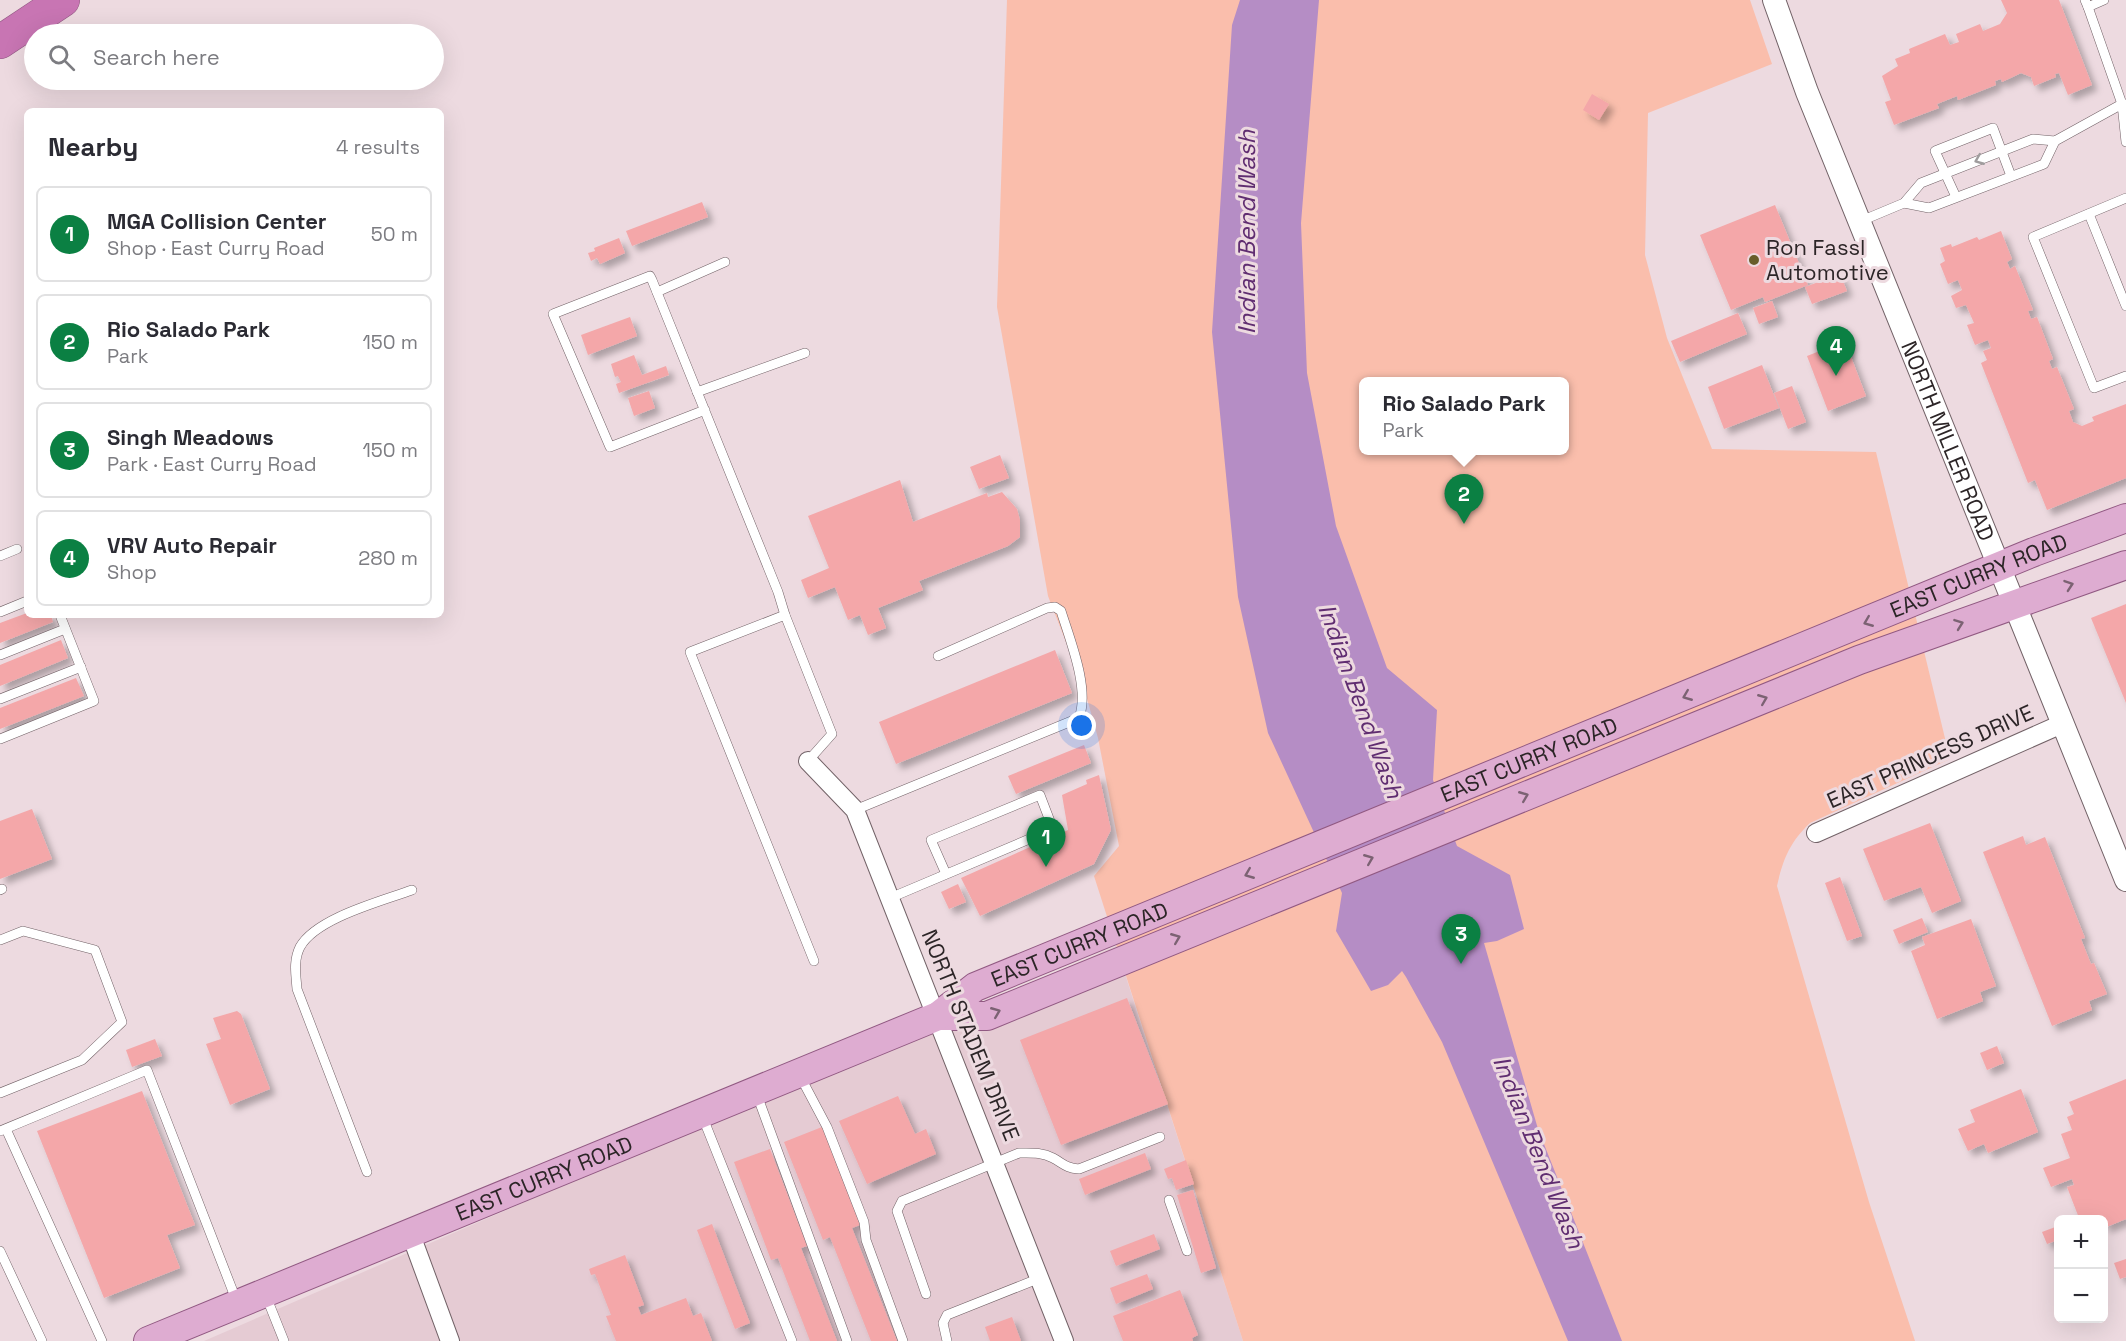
<!DOCTYPE html>
<html lang="en">
<head>
<meta charset="utf-8">
<style>
  body { margin:0; font-family:"Space Grotesk",sans-serif; background:#f2f2f3; color:#2b2b33 }
  .controls { position:absolute; right:18px; bottom:18px; display:grid; overflow:hidden; border-radius:9px; box-shadow:0 6px 24px #0002 }
  .controls button { width:54px; height:54px; display:grid; place-items:center; padding:0; border:0; border-bottom:2px solid #e1e1e2; background:#fff; color:#2b2b33; font:30px sans-serif }
  .you { position:absolute; left:1082px; top:726px; width:21px; height:21px; margin:-15px; border:4px solid #fff; border-radius:50%; background:#1a73e8; box-shadow:0 0 0 9px #1a73e833 }
  .badge { display:grid; place-items:center; width:39px; height:39px; border-radius:50%; background:#0b8043; color:#fff; font-size:20px; font-weight:700 }
  .pin { position:absolute; translate:-50% -50px; filter:drop-shadow(0 2px 3px #0008) }
  .pin::after { content:''; position:absolute; top:32px; width:21px; height:18px; background:inherit; clip-path:polygon(0 0,100% 0,50% 100%) }
  .popup { position:absolute; left:1359px; top:377px; width:210px; height:78px; box-sizing:border-box; display:grid; place-content:center; border-radius:9px; background:#fff; filter:drop-shadow(0 2px 4px #0005); font-size:20px; white-space:nowrap; color:#7c7c81 }
  .popup b { font-size:22px; color:#2b2b33 }
  .popup::after { content:''; position:absolute; left:50%; top:100%; margin-left:-12px; border:12px solid transparent; border-top-color:#fff }
  .list { margin:0; padding:0; list-style:none }
  h2 { display:flex; justify-content:space-between; align-items:center; height:78px; margin:0; padding:0 24px; font-size:26px }
  h2 small { font-size:20px; font-weight:400; color:#7c7c81 }
  .list li { display:grid; grid-template-columns:39px 1fr auto; gap:18px; align-items:center; box-sizing:border-box; height:96px; margin:0 12px 12px; padding:0 12px; border:2px solid #e1e1e2; border-radius:9px }
  .list b { display:block; font-size:22px; white-space:nowrap }
  .list p { margin:0; font-size:20px; white-space:nowrap; color:#7c7c81 }
  .list em { font-size:20px; font-style:normal; color:#7c7c81 }
  .icon { flex:none; width:33px; height:33px; fill:none; stroke:currentColor; stroke-width:2; stroke-linecap:round; stroke-linejoin:round }
  .map { position:relative; flex:none; width:2126px; height:1341px; overflow:hidden }
  .search { position:absolute; background:#fff; box-shadow:0 6px 24px #0002; left:24px; top:24px; width:420px; height:66px; display:flex; align-items:center; gap:15px; box-sizing:border-box; padding:0 21px; border-radius:33px; color:#7c7c81; font-size:22px }
  .panel { position:absolute; background:#fff; box-shadow:0 6px 24px #0002; left:24px; top:108px; width:420px; height:510px; border-radius:9px }
  .map>svg:first-child { display:block }
  .built { fill:#e5cbd3 }
  .green { fill:#fabeac; fill-rule:evenodd }
  .water { fill:#b58dc5 }
  .building { fill:#f4a7a9; filter:url(#shadow) }
  .lines { fill:none; stroke-linecap:round; stroke-linejoin:round }
  .service-casing { stroke:#726267; stroke-width:10 }
  .minor-casing { stroke:#726267; stroke-width:20 }
  .tertiary-casing { stroke:#726267; stroke-width:24 }
  .primary-casing { stroke:#915982; stroke-width:30 }
  .motorway-casing { stroke:#915982; stroke-width:34 }
  .service { stroke:#fff; stroke-width:9 }
  .minor { stroke:#fff; stroke-width:18 }
  .tertiary { stroke:#fff; stroke-width:22 }
  .primary { stroke:#deacd1; stroke-width:28 }
  .motorway { stroke:#c875b3; stroke-width:33 }
  .oneway { stroke:#a09d9e }
  .oneway2 { stroke:#7c6273 }
  .poi-dot { fill:#685d2a; stroke:#eddae0; stroke-width:2 }
  .labels { text-anchor:middle; dominant-baseline:central; stroke-width:6; stroke-linejoin:round; paint-order:stroke }
  .poi-label { font-size:22px; fill:#2c2527; stroke:#eddae0; text-anchor:start }
  .street-label { font-size:22px; fill:#2c2527; stroke:#eddae0 }
  .water-label { font-size:24px; font-style:italic; fill:#602d71; stroke:#eddae0 }
</style>
</head>
<body>
<div class="map">
<svg width="2126" height="1341" viewBox="0 0 2126 1341">
  <defs>
    <filter id="shadow"><feDropShadow dx="5.5" dy="5.5" stdDeviation="3" flood-color="#0004"/></filter>
  </defs>
  <rect width="100%" height="100%" fill="#eddae0"/>
  <path class="built" d="M1116,946L1243,1341H204Z"/>
  <path class="green" d="M1007,0H1750L1772,64L1648,113L1645,255L1667,338L1712,449L1876,452L1950,759L1810,823C1790,842 1783,859 1777,886L1869,1202L1915,1341H1243L1094,876L1119,846L1098,738L1084,688L1048,596L997,307ZM1364,382H1564V450H1364Z"/>
  <path class="water" d="M1240,0H1319L1301,223L1307,373L1336,526L1387,668L1437,710L1433,780L1457,846L1510,875L1524,929L1497,941L1484,943L1538,1129L1622,1341H1568L1442,1042L1406,977L1402,971L1388,985L1371,991L1336,931L1342,893L1268,733L1238,597L1212,332L1232,25Z"/>
  <g class="building">
    <path d="M2001,0H2059L2092,85L2068,95L2059,73L2055,74L2056,77L2034,86L2031,77L2021,73L2002,82L2001,79L1995,81L1996,85L1958,100L1957,96L1937,104L1939,108L1894,125L1885,102L1891,100L1882,76L1898,66L1895,59L1910,53L1909,49L1945,34L1950,45L1959,42L1956,34L1980,24L1983,31L2000,24L2007,13Z"/>
    <path d="M1592,94L1609,104L1599,120L1583,110Z"/>
    <path d="M702,202L708,217L632,246L626,231Z"/>
    <path d="M1775,205L1808,285L1765,302L1763,297L1731,310L1700,235Z"/>
    <path d="M2001,231L2012,259L2007,262L2010,269L2015,266L2033,310L2028,311L2031,319L2037,317L2053,359L2049,361L2052,369L2057,367L2074,409L2069,411L2073,422L2082,426L2094,421L2092,417L2126,404V478L2047,510L2035,480L2028,483L1981,363L1987,360L1983,351L1991,348L1988,340L1975,345L1967,325L1974,323L1966,305L1956,308L1951,296L1962,290L1958,280L1948,284L1940,264L1945,261L1940,248L1951,244L1952,247L1977,237L1979,240Z"/>
    <path d="M619,238L625,253L600,264L597,258L591,261L588,253L595,251L594,248Z"/>
    <path d="M1840,274L1847,291L1812,304L1805,287Z"/>
    <path d="M1772,301L1778,317L1759,324L1753,308Z"/>
    <path d="M1738,313L1747,334L1680,362L1671,341Z"/>
    <path d="M630,317L637,336L588,355L581,335Z"/>
    <path d="M1845,341L1866,396L1828,411L1807,356Z"/>
    <path d="M634,355L642,375L666,366L669,375L619,393L616,384L621,382L618,376L615,377L611,364Z"/>
    <path d="M1762,365L1779,408L1724,429L1708,387Z"/>
    <path d="M1792,386L1806,422L1788,429L1774,393Z"/>
    <path d="M649,391L655,408L634,416L628,398Z"/>
    <path d="M1000,455L1009,478L979,489L970,467Z"/>
    <path d="M900,480L913,522L987,493L988,497L1002,492L1017,509L1020,520V537L1008,546L919,581L923,590L878,608L886,628L868,635L860,615L848,620L835,587L808,598L801,580L829,568L808,516Z"/>
    <path d="M2126,604V703L2091,618Z"/>
    <path d="M27,613V615H51L53,622L0,643V623Z"/>
    <path d="M61,640L68,658L0,686V665Z"/>
    <path d="M1055,650L1072,693L896,764L879,722Z"/>
    <path d="M76,678L84,696L0,729V708Z"/>
    <path d="M1084,745L1091,763L1016,794L1008,776Z"/>
    <path d="M1099,775L1111,830L1094,864L980,916L961,878L1068,830L1062,795L1087,784L1086,780Z"/>
    <path d="M32,809L52,859L0,879V821Z"/>
    <path d="M1930,823L1961,901L1932,913L1921,887L1884,901L1863,849Z"/>
    <path d="M2023,836L2026,845L2045,837L2085,938L2081,939L2091,964L2094,963L2107,994L2089,1001L2092,1010L2052,1026L1983,852Z"/>
    <path d="M1840,877L1862,936L1847,941L1825,883Z"/>
    <path d="M958,884L966,902L949,909L941,892Z"/>
    <path d="M1922,918L1928,932L1899,944L1893,930Z"/>
    <path d="M1971,919L1996,986L1980,992L1983,1001L1937,1019L1911,951L1925,945L1922,937Z"/>
    <path d="M1127,998L1168,1104L1061,1145L1020,1040Z"/>
    <path d="M237,1011L241,1014L270,1089L230,1105L206,1044L221,1039L213,1018Z"/>
    <path d="M155,1039L162,1056L132,1067L126,1050Z"/>
    <path d="M1997,1046L2004,1063L1987,1070L1980,1053Z"/>
    <path d="M2126,1079V1219L2104,1228V1220H2075L2079,1218L2067,1187L2074,1185L2072,1179L2051,1187L2043,1168L2070,1158L2061,1134L2072,1130L2067,1117L2074,1114L2069,1102Z"/>
    <path d="M2021,1089L2038,1132L1988,1153L1984,1144L1968,1151L1958,1129L1975,1122L1970,1110Z"/>
    <path d="M142,1091L195,1225L167,1235L180,1268L104,1298L37,1131Z"/>
    <path d="M898,1096L915,1134L926,1129L936,1154L867,1184L839,1121Z"/>
    <path d="M822,1127L860,1225L852,1228L897,1341H871L830,1237L823,1240L784,1142Z"/>
    <path d="M770,1149L807,1246L801,1248L837,1341H810L778,1258L771,1260L734,1162Z"/>
    <path d="M1145,1153L1151,1169L1085,1195L1079,1179Z"/>
    <path d="M1186,1160L1194,1184L1176,1190L1172,1178L1168,1179L1164,1169Z"/>
    <path d="M1193,1190L1216,1268L1201,1273L1177,1195Z"/>
    <path d="M712,1224L750,1323L735,1329L697,1230Z"/>
    <path d="M2058,1226V1240L2047,1244L2042,1232Z"/>
    <path d="M1154,1234L1160,1249L1116,1266L1110,1251Z"/>
    <path d="M625,1255L644,1305L638,1307L641,1315L686,1298L693,1316L701,1313L712,1341H616L606,1316L611,1315L595,1274L591,1275L589,1269Z"/>
    <path d="M2126,1259V1277L2120,1279L2114,1263Z"/>
    <path d="M1147,1274L1153,1289L1116,1304L1110,1288Z"/>
    <path d="M1180,1290L1198,1335L1192,1338L1193,1341H1123L1113,1316Z"/>
    <path d="M1012,1317L1021,1341H990L985,1327Z"/>
  </g>
  <g class="lines">
    <g class="service-casing">
      <g id="service">
        <path d="M2085,0L2088,7L2104,0"/>
        <path d="M2088,7L2122,104H2126"/>
        <path d="M1956,197L1935,151L1993,128L2011,176"/>
        <path d="M2126,198L2033,237L2094,388L2126,376"/>
        <path d="M1904,203L1929,208L2044,164L2055,141"/>
        <path d="M2089,214L2126,306"/>
        <path d="M1861,221L1904,203L1921,183L2033,139L2055,141L2122,104L2126,142"/>
        <path d="M657,292L725,262"/>
        <path d="M697,392L805,353"/>
        <path d="M705,410L610,447L553,314L650,276L652,280L778,592L785,615"/>
        <path d="M0,556L17,549"/>
        <path d="M0,612L27,601"/>
        <path d="M0,655L65,629"/>
        <path d="M0,699L81,667"/>
        <path d="M0,739L94,701L60,615"/>
        <path d="M808,761L832,734L785,615L690,652L814,961"/>
        <path d="M855,810L1079,718C1090,689 1070,640 1061,611L1055,607L1047,608L938,656"/>
        <path d="M0,890L2,889"/>
        <path d="M890,898L1053,829L1040,795L931,840L946,874"/>
        <path d="M0,940L23,931L95,950L122,1022L82,1060L0,1093"/>
        <path d="M800,1076L827,1127L864,1222L866,1240L903,1341"/>
        <path d="M757,1095L847,1341"/>
        <path d="M703,1118L792,1341"/>
        <path d="M6,1129L102,1341"/>
        <path d="M0,1131L147,1070L237,1302"/>
        <path d="M367,1172L297,989C296,975 293,961 300,947C316,918 382,901 412,890"/>
        <path d="M1169,1200L1187,1251"/>
        <path d="M0,1251L42,1341"/>
        <path d="M926,1294L897,1211L902,1201L1019,1153C1031,1153 1042,1152 1053,1158C1064,1164 1066,1168 1079,1169L1160,1137"/>
        <path d="M266,1296L284,1341"/>
        <path d="M947,1341L943,1323L947,1315L1040,1278"/>
      </g>
    </g>
    <g class="minor-casing">
      <g id="minor">
        <path d="M808,761L855,810L1064,1341"/>
        <path d="M1816,833L2064,723"/>
        <path d="M411,1235L450,1341"/>
      </g>
    </g>
    <g class="tertiary-casing">
      <g id="tertiary">
        <path id="s1" d="M1774,0L1807,92L2126,880"/>
      </g>
    </g>
    <g class="primary-casing">
      <g id="primary">
        <path d="M938,1016H987L1859,660L2126,565"/>
        <path id="s2" d="M148,1341L938,1016L975,987L2034,552L2126,518"/>
      </g>
    </g>
    <g class="motorway-casing">
      <path id="motorway" d="M0,42L63,0"/>
    </g>
    <use href="#service" class="service"/>
    <use href="#minor" class="minor"/>
    <use href="#tertiary" class="tertiary"/>
    <use href="#primary" class="primary"/>
    <use href="#motorway" class="motorway"/>
  </g>
  <defs><path id="oneway-chevron" d="M-2-3.5L2.5 0L-2 3.5" fill="none" stroke-width="1.6" stroke-linecap="round" stroke-linejoin="round" transform="scale(1.5)"/></defs>
  <use class="oneway" href="#oneway-chevron" transform="translate(1979 160) rotate(158)"/>
  <g class="oneway2">
    <use href="#oneway-chevron" transform="translate(2069 585) rotate(-19)"/>
    <use href="#oneway-chevron" transform="translate(1868 622) rotate(158)"/>
    <use href="#oneway-chevron" transform="translate(1959 624) rotate(-20)"/>
    <use href="#oneway-chevron" transform="translate(1687 696) rotate(158)"/>
    <use href="#oneway-chevron" transform="translate(1763 699) rotate(-22)"/>
    <use href="#oneway-chevron" transform="translate(1524 796) rotate(-22)"/>
    <use href="#oneway-chevron" transform="translate(1369 859) rotate(-22)"/>
    <use href="#oneway-chevron" transform="translate(1249 874) rotate(158)"/>
    <use href="#oneway-chevron" transform="translate(1176 938) rotate(-22)"/>
    <use href="#oneway-chevron" transform="translate(996 1012) rotate(-22)"/>
  </g>
  <circle class="poi-dot" cx="1754" cy="260" r="6"/>
  <g class="labels">
    <g class="poi-label">
      <text x="1766" y="247">Ron Fassl<tspan x="1766" dy="25">Automotive</tspan></text>
    </g>
    <g class="street-label">
      <text stroke="none"><textPath href="#s1" startOffset="474">NORTH MILLER ROAD</textPath></text>
      <text stroke="none"><textPath href="#s2" startOffset="1986">EAST CURRY ROAD</textPath></text>
      <text transform="translate(1930 756) rotate(-24)">EAST PRINCESS DRIVE</text>
      <text stroke="none"><textPath href="#s2" startOffset="1500">EAST CURRY ROAD</textPath></text>
      <text stroke="none"><textPath href="#s2" startOffset="1014">EAST CURRY ROAD</textPath></text>
      <text transform="translate(971 1035) rotate(68)">NORTH STADEM DRIVE</text>
      <text stroke="none"><textPath href="#s2" startOffset="428">EAST CURRY ROAD</textPath></text>
    </g>
    <g class="water-label">
      <text transform="translate(1246 232) rotate(-90)">Indian Bend Wash</text>
      <text transform="translate(1361 701) rotate(70)">Indian Bend Wash</text>
      <text transform="translate(1539 1152) rotate(68)">Indian Bend Wash</text>
    </g>
  </g>
</svg>
<div class="controls">
<button>+</button>
<button>−</button>
</div>
<div class="you"></div>
<div class="pin badge" style="left:1046px;top:867px">1</div>
<div class="pin badge" style="left:1464px;top:524px">2</div>
<div class="popup"><b>Rio Salado Park</b>Park</div>
<div class="pin badge" style="left:1461px;top:964px">3</div>
<div class="pin badge" style="left:1836px;top:376px">4</div>
<div class="search"><svg class="icon" aria-label="search" viewBox="0 0 24 24"><circle cx="10" cy="10" r="6"/><path d="M15 15l6 6"/></svg>Search here</div>
<section class="panel">
<h2>Nearby<small>4 results</small></h2>
<ul class="list">
<li><span class="badge">1</span><div><b>MGA Collision Center</b><p>Shop · East Curry Road</p></div><em>50 m</em></li>
<li><span class="badge">2</span><div><b>Rio Salado Park</b><p>Park</p></div><em>150 m</em></li>
<li><span class="badge">3</span><div><b>Singh Meadows</b><p>Park · East Curry Road</p></div><em>150 m</em></li>
<li><span class="badge">4</span><div><b>VRV Auto Repair</b><p>Shop</p></div><em>280 m</em></li>
</ul>
</section>
</div>
</body>
</html>
